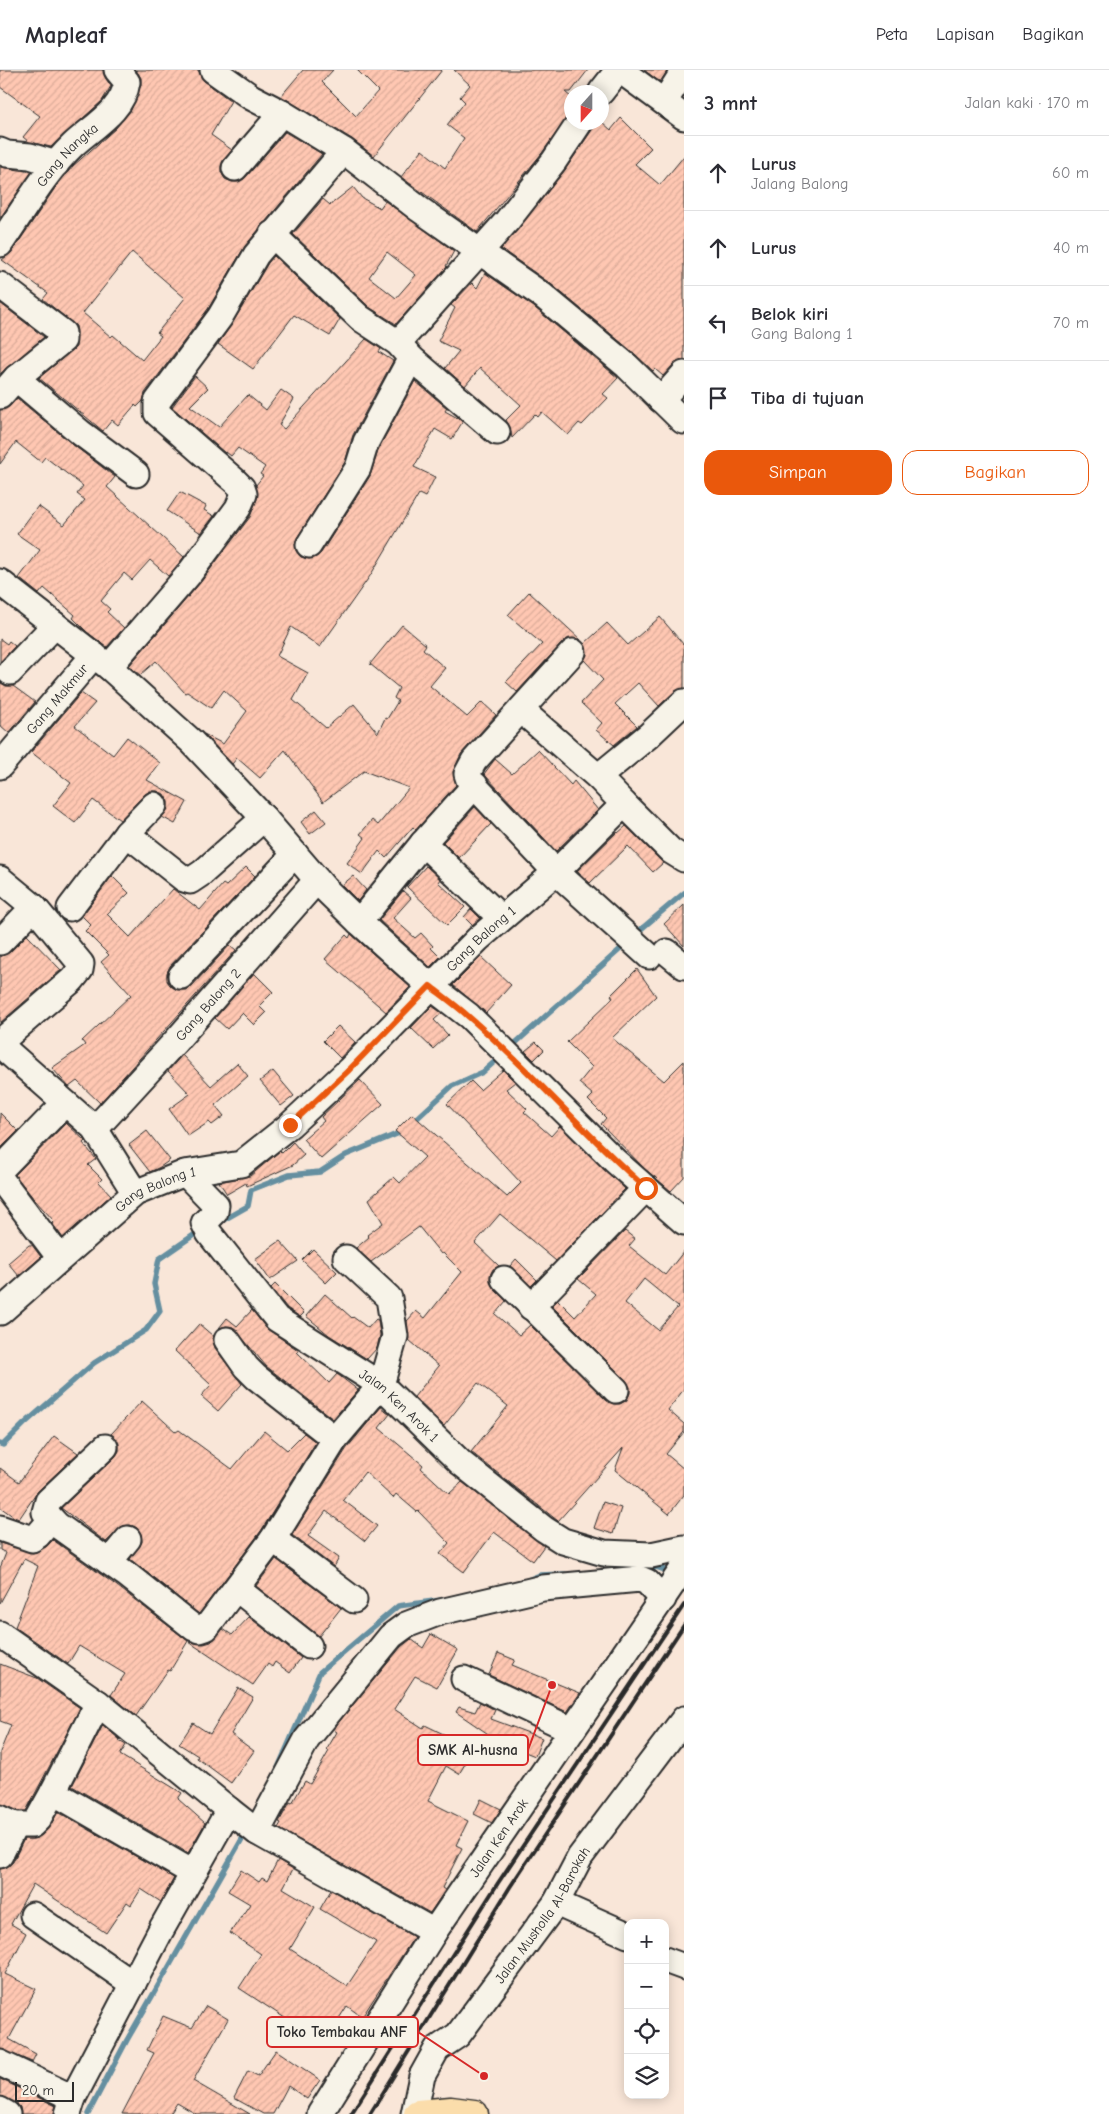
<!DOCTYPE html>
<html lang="id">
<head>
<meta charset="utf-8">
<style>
  body { margin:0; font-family:"Comic Neue",sans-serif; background:#f2f2f3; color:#2b2b33 }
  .controls { position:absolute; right:15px; bottom:15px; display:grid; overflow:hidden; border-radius:10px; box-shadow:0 2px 12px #0003 }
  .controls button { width:45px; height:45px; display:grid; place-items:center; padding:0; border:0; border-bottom:1px solid #e1e1e2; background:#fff; color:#2b2b33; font:25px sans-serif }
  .compass { position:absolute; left:564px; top:15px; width:45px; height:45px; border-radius:50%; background:#fff; box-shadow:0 2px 12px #0003; rotate:201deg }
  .scale { position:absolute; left:15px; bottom:12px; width:59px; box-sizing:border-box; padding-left:5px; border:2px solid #2b2b2b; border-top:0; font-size:14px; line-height:18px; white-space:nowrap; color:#2b2b2b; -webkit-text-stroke:4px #f7f3e8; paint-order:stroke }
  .stop { position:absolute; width:15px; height:15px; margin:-11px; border:4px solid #ea580c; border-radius:50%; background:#fff }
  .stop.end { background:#ea580c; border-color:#fff; box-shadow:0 1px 5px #0008 }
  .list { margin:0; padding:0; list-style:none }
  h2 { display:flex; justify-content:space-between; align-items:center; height:65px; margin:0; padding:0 20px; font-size:21px }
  h2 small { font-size:16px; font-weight:400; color:#7c7c81 }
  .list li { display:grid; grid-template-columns:32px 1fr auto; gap:15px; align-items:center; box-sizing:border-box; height:75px; padding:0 20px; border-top:1px solid #e1e1e2 }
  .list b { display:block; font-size:19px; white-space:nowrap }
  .list p { margin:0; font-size:16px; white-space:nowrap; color:#7c7c81 }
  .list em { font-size:16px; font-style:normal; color:#7c7c81 }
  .actions { display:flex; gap:10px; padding:15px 20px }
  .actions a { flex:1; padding:11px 0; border:1px solid #ea580c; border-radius:15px; text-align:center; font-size:18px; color:#ea580c }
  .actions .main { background:#ea580c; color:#fff }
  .icon { flex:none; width:28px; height:28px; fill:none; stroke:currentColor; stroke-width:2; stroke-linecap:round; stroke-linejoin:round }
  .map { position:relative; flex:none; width:684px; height:2044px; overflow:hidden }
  header { display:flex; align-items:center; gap:30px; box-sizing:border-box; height:70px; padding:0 25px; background:#fff; border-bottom:1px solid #e1e1e2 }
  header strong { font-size:24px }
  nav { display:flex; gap:28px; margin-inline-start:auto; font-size:18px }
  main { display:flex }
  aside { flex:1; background:#fff }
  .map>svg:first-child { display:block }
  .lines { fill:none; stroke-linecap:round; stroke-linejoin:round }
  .stream { stroke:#658fa0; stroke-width:5.5 }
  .building { fill:url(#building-hatch); stroke:#2b2b2b; fill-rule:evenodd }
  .minor-casing { stroke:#2b2b2b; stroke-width:29 }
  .major-casing { stroke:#2b2b2b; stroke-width:31 }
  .minor { stroke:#f7f3e8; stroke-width:25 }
  .major { stroke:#fbddab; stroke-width:28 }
  .rail { stroke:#2b2b2b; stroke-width:4 }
  .route { stroke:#ea580c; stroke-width:6 }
  .labels { text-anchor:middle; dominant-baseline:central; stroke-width:5; stroke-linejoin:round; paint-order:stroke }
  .street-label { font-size:14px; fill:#2b2b2b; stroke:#f7f3e8 }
  .leader { fill:none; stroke:#d62828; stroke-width:2 }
  .callout-dot { fill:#d62828; stroke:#f7f3e8; stroke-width:2 }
  .callout { fill:#f7f3e8; stroke:#d62828; stroke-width:2 }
  .callout-label { font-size:15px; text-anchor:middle; font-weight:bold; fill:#2b2b2b }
</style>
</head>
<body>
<header>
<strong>Mapleaf</strong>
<nav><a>Peta</a><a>Lapisan</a><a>Bagikan</a></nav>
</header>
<main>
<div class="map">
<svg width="684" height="2044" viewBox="0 0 684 2044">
  <defs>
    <pattern id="building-hatch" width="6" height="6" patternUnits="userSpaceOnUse" patternTransform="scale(1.25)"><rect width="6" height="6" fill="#ffc7b2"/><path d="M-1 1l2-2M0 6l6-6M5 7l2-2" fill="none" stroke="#dbab99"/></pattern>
  </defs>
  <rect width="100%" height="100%" fill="#f9e6d8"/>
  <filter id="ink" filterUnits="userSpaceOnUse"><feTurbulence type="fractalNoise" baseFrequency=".02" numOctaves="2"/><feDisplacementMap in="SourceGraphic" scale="10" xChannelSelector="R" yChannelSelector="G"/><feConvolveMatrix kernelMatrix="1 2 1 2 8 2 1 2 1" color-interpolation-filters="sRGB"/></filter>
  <g filter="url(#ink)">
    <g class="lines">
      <g class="stream">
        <path d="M634,865L684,823"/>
        <path d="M510,978L626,874"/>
        <path d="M412,1053L452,1016L483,1002L501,986"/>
        <path d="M218,1153L248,1136L251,1120L289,1105L320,1102L346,1085L404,1061"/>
        <path d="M0,1374L3,1375L24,1354L94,1293L146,1260L160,1241L154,1214L159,1189L201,1160"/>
        <path d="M639,1499L656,1497L673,1503"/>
        <path d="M530,1509L540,1505L565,1504"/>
        <path d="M277,1700L320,1602L398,1536L441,1530"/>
        <path d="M88,2044L127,1970L246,1762"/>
      </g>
    </g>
    <g class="building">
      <path d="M0,0H103L106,9L111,16L102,31L51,77L29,72L23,67L40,46L0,17Z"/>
      <path d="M136,0H198L204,11L231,31L211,65L232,80L221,96V102L225,109L232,112H239L246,107L285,62L322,84L245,176L208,239L145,323L143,331L137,337L135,335L118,355L112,350L103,361L39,308L76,277L77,263L76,256L43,229L48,223L2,190L12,182L55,118L73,96L116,58L131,40L141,15V8ZM132,182L185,228L157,263L161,266L142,290L113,265L111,267L83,243Z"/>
      <path d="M303,0H333L322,12L356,46L378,21L357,0H442L374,86L352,69L281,26Z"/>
      <path d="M454,0H588L571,22H565L572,28V41L542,83L477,162L401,107L422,80L445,98L464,68L447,55L465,32L460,27L470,15Z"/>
      <path d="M644,0H668L660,12Z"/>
      <path d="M621,48L651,78L635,94L660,115L684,86V290L674,294L663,306L655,299L653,301L636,285L551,214L501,179L565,100L592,60L594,52H602L611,60Z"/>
      <path d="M0,97L32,102L0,148Z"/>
      <path d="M353,117L362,128L380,138L385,131L454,181L446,196L447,197L396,254L369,237L293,164L323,129L330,135ZM387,182L416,205L396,228L369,207Z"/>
      <path d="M274,186L340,249L330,266L294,245L253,299L218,274L232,254L268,193Z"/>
      <path d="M485,203L534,237L618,308L603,324L608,328L582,355L579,353L568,365L542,342L538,347L535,344L512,368L510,357L506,350L521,335L480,298L465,316L445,298L459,281L438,271L455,238L451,235L472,213L477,218Z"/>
      <path d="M0,233L44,267L0,304Z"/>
      <path d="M366,269L381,279L379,282L393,291L353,365L345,392L297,468L295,474L296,481L301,487L309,489L316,487L321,483L370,406L379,378L415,311L447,338L445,341L463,351L452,369L435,359L414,397L435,407L425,427L419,424L370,506L320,577L291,557L277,586L308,603L293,630L326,658L354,634L378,663L385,648L387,649L398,631L394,628L399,618L370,594L402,555L426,575L423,579L445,598L430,616L467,647L482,632L496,645L461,684L453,702L456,715L416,760L413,757L386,788L379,781L362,804L347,793L365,768L360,764L372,750L378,755L409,718L364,701L323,732L285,680L260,708L237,688L232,694L204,664L223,674L247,641L224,620L211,638L187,622L185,623L156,591L140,605L129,596L200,513L250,447L257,429L256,415L263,406L260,404L265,397L238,378L231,386L226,382L225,383L172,337L195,306L208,318L190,336L219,357L248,325L266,340L281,320L294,329L279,355L284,359Z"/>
      <path d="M17,328L72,374L115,407L107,417L184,487L168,506L150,490L132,510L124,503L101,531L110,539L107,542L124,558L107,577L88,563L73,548L75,545L44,518L39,524L19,508L40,480L17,464L38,436L64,455L85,430L77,424L83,416L45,387L41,392L16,372L0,394V340L10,336Z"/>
      <path d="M180,422L206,436L204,440L214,446L201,463L167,441Z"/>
      <path d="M529,522L581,570L569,568L563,572L517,622L506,612L542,574L508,545Z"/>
      <path d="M660,547L684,575V618L675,621L659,636L638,613L615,634L637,656L614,675L596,660L602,653L581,633L603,610L584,590L587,585L584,574L607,553L628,575Z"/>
      <path d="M0,569L7,574L9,571L15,576L0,592Z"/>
      <path d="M0,612L6,616H13L35,632L9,663L0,655Z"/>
      <path d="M81,623L95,633L75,656L113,685L127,667L160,693L147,710L187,732L175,754L162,747L168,739V732L164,724L157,721H150L144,725L120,750L93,730L75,753L53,736L71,713L31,682Z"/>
      <path d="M538,680L571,715L574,711L598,740L556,781L484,704L495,689L512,704Z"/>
      <path d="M475,737L491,754L459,788L443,772Z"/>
      <path d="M316,740L326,752L310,764L301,752Z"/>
      <path d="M626,756L663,793L653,802L628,776L590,813L577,801L617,762L618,763Z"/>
      <path d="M426,796L440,809L438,812L465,837L447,855L407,817Z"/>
      <path d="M246,797L255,806L170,896L167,903V911L171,916L177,920H186L192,916L230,875L236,880L100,1033L77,1011L69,1017L52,998L85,975L82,971L131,925L101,892L109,885L85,861L91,855L82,846L112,806L129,823L107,844L130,867L173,819L200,840L223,814L226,816Z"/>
      <path d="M353,806L366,820L358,831L342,815Z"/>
      <path d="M403,821L411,828L393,848L415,868L421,863L433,876L431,878L440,887L430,897L379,850Z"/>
      <path d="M684,835V876L664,854Z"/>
      <path d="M471,839L480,848L472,855L464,847Z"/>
      <path d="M351,864L410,917L386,942L325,889L346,865L349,868Z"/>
      <path d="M27,865L61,900L0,953V887L10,882Z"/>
      <path d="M481,887L511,915L486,943L453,915Z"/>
      <path d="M637,899L656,926L612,968L664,1011L684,991V1107L671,1121L645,1099L601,1054L606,1048L588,1030L593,1025L579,1013L592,997L567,972L613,928L611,925Z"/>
      <path d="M254,903L273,922L259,936L266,943L254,955L242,943L227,959L215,948Z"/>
      <path d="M432,936L442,943L434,950L448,965L433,979L411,958Z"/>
      <path d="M338,956L355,972L340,988L323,971Z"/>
      <path d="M536,972L544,980L534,990L525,981Z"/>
      <path d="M182,985L211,1016L237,993L248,1006L215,1035L224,1046L212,1055L209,1052L188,1066L169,1039L190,1024L168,1001Z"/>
      <path d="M503,1000L515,1012L506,1019L527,1039L524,1042L551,1066L560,1056L625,1119L556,1191L500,1144L475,1173L499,1196L493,1199L490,1205V1212L494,1219L506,1231L495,1244L519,1265L530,1255L606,1330L613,1334H620L627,1330L630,1323V1317L626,1310L552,1236L558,1230L575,1247L596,1224L578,1209L625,1161L635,1169L629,1176L665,1205L684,1181V1319L668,1340L684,1354V1362L666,1384L684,1399V1425L669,1444L615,1400L623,1378L558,1451L471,1382L508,1336L478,1313L444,1356L414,1327L439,1296L409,1270L407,1251L416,1241L425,1248L462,1202L443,1183L441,1184L419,1157L371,1192L356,1178L369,1167L367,1165L383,1153L369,1129L394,1107L400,1113L425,1087L395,1061L412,1044L507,1127L521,1113L447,1034L471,1011L480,1020ZM644,1209L678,1237L658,1260L625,1233Z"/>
      <path d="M273,1001L294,1026L281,1036L260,1011Z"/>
      <path d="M360,1010L383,1034L321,1089L303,1069L324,1051L321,1047Z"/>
      <path d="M0,1043L18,1061L0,1079Z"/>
      <path d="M66,1053L85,1071L83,1073L96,1089L88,1095L102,1109L99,1112L111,1125L63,1168L52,1153L54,1151L34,1129L15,1105Z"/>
      <path d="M147,1061L170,1090L160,1097L150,1102L129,1075Z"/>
      <path d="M293,1072L304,1085L293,1095L247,1116L246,1113L227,1124L219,1112L250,1106L280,1081L282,1083Z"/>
      <path d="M280,1171L298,1191L270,1210L255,1189Z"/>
      <path d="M29,1175H32L41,1187L19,1206L8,1193Z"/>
      <path d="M313,1179L337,1202L326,1213L302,1190Z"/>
      <path d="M516,1189L537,1210L531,1216L510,1196Z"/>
      <path d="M275,1214L304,1243L300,1247L287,1238L271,1218Z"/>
      <path d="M325,1224L352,1248L353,1247L368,1258L376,1249L378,1250L380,1265L377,1278L367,1289L329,1265L306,1246Z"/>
      <path d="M252,1240L266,1258L295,1278L299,1281L297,1282L329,1313L337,1304L358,1320L333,1349L266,1296L233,1257L226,1256L219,1258L227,1248L237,1256Z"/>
      <path d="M199,1254L213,1266L214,1265L213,1272L215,1278L242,1314L218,1341L201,1326L211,1315L175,1281Z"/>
      <path d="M142,1331L176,1362L179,1360L232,1399L264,1361L287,1380L304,1363L316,1372L261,1461L199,1544L130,1489L142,1472L141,1464L137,1458L130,1455L123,1456L106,1472L61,1438L115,1387L119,1381V1374L116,1368L111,1364Z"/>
      <path d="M381,1337L390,1344L379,1358L423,1395L421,1398L449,1424L462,1412L544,1476L533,1491L494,1462L464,1502L440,1484L449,1473L418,1441L417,1442L396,1424L393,1428L365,1402L343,1430L377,1456L365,1471L326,1441L308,1466L339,1488L334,1497L292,1465L347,1378Z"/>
      <path d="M54,1366L78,1383L38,1421L19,1449L14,1447L0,1437V1398L19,1412Z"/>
      <path d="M603,1432L621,1438L613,1464L594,1458Z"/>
      <path d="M53,1470L117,1516L188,1571L170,1601L168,1600L136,1646L111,1625L125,1604L79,1576L68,1594L15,1557L38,1496L24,1489L0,1533V1498L6,1483L0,1480V1473L33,1483L46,1477Z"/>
      <path d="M276,1489L341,1538L319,1566L256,1516Z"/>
      <path d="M249,1547L301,1588L290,1603L275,1592L272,1597L268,1594L253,1615L189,1572L204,1574L211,1572L223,1559L232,1565Z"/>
      <path d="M431,1564L458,1580L437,1617L415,1606L394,1639L423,1658L425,1655L474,1679L459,1704L446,1696L428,1731L468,1751L456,1775L462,1778L442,1818L445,1820L430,1843L278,1758L281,1753L279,1752L290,1732L292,1733L305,1711L310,1714L329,1681L327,1679L337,1662L334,1660L338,1653L401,1577L411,1569L423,1578Z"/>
      <path d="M498,1583L515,1590L512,1595L580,1623L567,1642L489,1605Z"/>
      <path d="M0,1594L37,1608L80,1638L26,1741H18L0,1734V1682L11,1655L0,1651Z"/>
      <path d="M238,1618L253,1627L231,1664L254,1681L231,1713L197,1688L198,1686L179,1674L193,1653L210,1664Z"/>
      <path d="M480,1632L495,1640L491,1649L542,1668L535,1686L500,1672L456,1642L459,1637L475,1642Z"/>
      <path d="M103,1655L120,1670L119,1671L126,1675L120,1685L182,1723L178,1729L205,1753L188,1783L72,1716Z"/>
      <path d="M481,1729L501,1739L492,1753L474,1744Z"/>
      <path d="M58,1742L174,1808L161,1832L141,1819L131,1835L127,1832L106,1863L33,1814L11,1854L26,1863L5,1904L36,1919L9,1969L36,1984L32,1992L0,1979V1799L7,1797L13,1792L24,1769H33L42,1765L50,1756Z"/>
      <path d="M278,1790L293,1799L283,1818L315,1837L290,1879L347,1916L376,1872L320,1839L331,1820L414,1867L362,1947L347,1936L323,1973L239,1918L261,1884L230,1863L250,1834L228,1821L241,1800L259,1812L262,1808L267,1811Z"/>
      <path d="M206,1936L228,1949L193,2011L250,2044H196L177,2033L170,2044H122L154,1983L147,1980L163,1946L192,1958Z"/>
      <path d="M276,1980L320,2010L307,2029L288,2016L273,2044H263L234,2028L248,2001L258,2006Z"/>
      <path d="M0,2009L56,2036L54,2044H21L20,2037L15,2032L0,2026Z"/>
    </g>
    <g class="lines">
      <g class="minor-casing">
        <g id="minor">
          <path d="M213,0L251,27L282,43L344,81L419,139L543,226L627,296L683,351"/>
          <path d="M601,22L616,3H624L684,47"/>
          <path d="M664,32L684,1"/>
          <path d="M0,81L7,84L30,86L56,94"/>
          <path d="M235,98L282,43"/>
          <path d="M272,164L360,248L398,273L411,288L497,362"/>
          <path id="s1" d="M0,174C23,141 44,103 73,75C92,57 123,41 127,12L117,0"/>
          <path d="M0,215L63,263V270L16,308L0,326"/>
          <path d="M398,273L507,151L554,91L580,52"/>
          <path d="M16,308L81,363L136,404"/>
          <path d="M661,330L684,304"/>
          <path d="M309,475L358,398L366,372L411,288"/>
          <path d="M0,512L109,597L192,672L264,748L324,818L359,852L430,916L469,946L615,1091L684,1152"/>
          <path d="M573,582L474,691L467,704L469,710L556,802L649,886"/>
          <path d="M109,597L189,504L238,438L244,424L242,418L235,411L157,343V332L220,247L256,185L344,81"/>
          <path d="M10,602L55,555"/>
          <path d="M521,640L598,707"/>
          <path id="s2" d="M0,696L94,585"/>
          <path d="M624,734L671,781L684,789"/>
          <path d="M127,763L154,735"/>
          <path d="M423,773L501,848"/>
          <path d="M0,809L34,837L0,872"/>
          <path d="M34,837L81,894L80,900L72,910L6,967L3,973L8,982L95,1059L135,1123"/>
          <path d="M70,838L127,763L131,767L184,809L190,811L202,803L264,748"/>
          <path d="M359,852L423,773L475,715"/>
          <path d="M667,882L684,896"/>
          <path d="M181,906L295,784"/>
          <path id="s3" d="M95,1059L175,972L317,810"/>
          <path d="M0,1100L65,1033"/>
          <path id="s4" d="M185,1103L216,1135L215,1142L204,1153L209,1163L277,1249L381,1315L461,1393L544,1459L563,1471L604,1483L651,1485L684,1478"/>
          <path d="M0,1108L60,1188"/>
          <path d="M504,1209L616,1320"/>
          <path d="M531,1237L646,1118"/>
          <path id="s5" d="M0,1242L135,1123L185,1103L241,1094L290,1055L349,1000L478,869L556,802L624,734L598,707L648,666L684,632"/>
          <path d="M227,1270L246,1297L256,1307L335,1369"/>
          <path d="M105,1377L48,1431L45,1442L57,1455L126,1504L194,1558L200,1560L206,1558L273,1469L335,1369L381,1315L395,1266L389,1228L346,1188"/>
          <path d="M0,1458L32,1469L38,1465L51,1450"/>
          <path d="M273,1469L354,1530"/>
          <path d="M109,1492L128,1469"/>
          <path d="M237,1519L309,1576"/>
          <path d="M0,1564L98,1633L229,1740"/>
          <path d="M464,1609L572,1660"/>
          <path d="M53,1722L98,1633"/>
          <path d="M0,1748L15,1755H32L38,1749L53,1722L193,1803"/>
          <path d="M257,1762L434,1862"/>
          <path d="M0,1785L15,1755"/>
          <path d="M556,1833L628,1865"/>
          <path d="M33,1845L133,1914"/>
          <path d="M665,1890L684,1897"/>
          <path d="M0,1993L73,2028"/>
          <path d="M0,2040L7,2044"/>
          <path d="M68,2044L73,2028L161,1860L229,1740L257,1762L307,1669L391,1566L406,1555L440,1542L543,1518L640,1509L647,1512L663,1529"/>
          <path id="s6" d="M320,2044L434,1862L684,1497"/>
          <path id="s7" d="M414,2044L422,2006L437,1979L458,1965L556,1833L580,1787L684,1649"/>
        </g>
      </g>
      <g class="major-casing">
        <path id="major" d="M418,2044L451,2041L474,2044"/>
      </g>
      <use href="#minor" class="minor"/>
      <use href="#major" class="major"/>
      <g class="rail">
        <path d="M351,2044L498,1813L684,1535"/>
        <path d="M370,2044L510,1817L684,1555"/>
      </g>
    </g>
  </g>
  <g class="lines" filter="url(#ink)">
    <path class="route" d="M290,1055L349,1000L430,916C443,926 457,936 469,947C531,1000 584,1064 646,1118"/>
  </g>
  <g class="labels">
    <g class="street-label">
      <text stroke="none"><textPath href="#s1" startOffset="112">Gang Nangka</textPath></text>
      <text stroke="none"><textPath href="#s2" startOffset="88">Gang Makmur</textPath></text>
      <text stroke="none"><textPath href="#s5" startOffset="620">Gang Balong 1</textPath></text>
      <text stroke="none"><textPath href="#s3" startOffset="168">Gang Balong 2</textPath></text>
      <text stroke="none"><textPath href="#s5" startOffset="200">Gang Balong 1</textPath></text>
      <text stroke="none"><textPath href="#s4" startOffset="338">Jalan Ken Arok 1</textPath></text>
      <text stroke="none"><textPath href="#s6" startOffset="329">Jalan Ken Arok</textPath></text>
      <text stroke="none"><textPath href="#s7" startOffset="242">Jalan Musholla Al-Barokah</textPath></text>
    </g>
  </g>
  <path class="leader" d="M552 1615L528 1680M484 2006L418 1962"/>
  <g class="callout-dot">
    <circle cx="552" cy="1615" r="5"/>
    <circle cx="484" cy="2006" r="5"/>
  </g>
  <g class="callout">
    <rect x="418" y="1665" width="110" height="30" rx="5"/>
    <rect x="267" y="1947" width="151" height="30" rx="5"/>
  </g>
  <g class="callout-label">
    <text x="473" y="1685">SMK Al-husna</text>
    <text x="342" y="1967">Toko Tembakau ANF</text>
  </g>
</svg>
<div class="controls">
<button>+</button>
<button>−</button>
<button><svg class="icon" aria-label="locate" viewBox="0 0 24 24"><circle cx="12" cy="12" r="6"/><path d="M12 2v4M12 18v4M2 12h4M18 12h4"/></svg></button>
<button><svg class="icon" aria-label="layers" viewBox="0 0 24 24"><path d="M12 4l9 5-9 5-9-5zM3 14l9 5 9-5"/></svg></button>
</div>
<svg class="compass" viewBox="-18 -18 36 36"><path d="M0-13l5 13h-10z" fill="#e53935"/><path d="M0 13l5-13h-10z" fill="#7c7c81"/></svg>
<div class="scale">20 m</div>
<div class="stop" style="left:646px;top:1118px"></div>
<div class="stop end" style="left:290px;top:1055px"></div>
</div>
<aside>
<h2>3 mnt<small>Jalan kaki · 170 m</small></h2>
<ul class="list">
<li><svg class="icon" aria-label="ahead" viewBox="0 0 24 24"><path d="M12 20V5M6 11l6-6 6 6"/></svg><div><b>Lurus</b><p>Jalang Balong</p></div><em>60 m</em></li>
<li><svg class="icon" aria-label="ahead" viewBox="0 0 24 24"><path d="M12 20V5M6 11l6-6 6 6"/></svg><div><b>Lurus</b></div><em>40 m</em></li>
<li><svg class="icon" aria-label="left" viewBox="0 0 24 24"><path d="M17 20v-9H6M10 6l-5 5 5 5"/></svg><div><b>Belok kiri</b><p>Gang Balong 1</p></div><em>70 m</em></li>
<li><svg class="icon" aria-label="arrive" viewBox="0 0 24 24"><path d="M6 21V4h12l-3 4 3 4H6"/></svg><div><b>Tiba di tujuan</b></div></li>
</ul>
<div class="actions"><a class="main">Simpan</a><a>Bagikan</a></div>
</aside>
</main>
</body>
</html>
